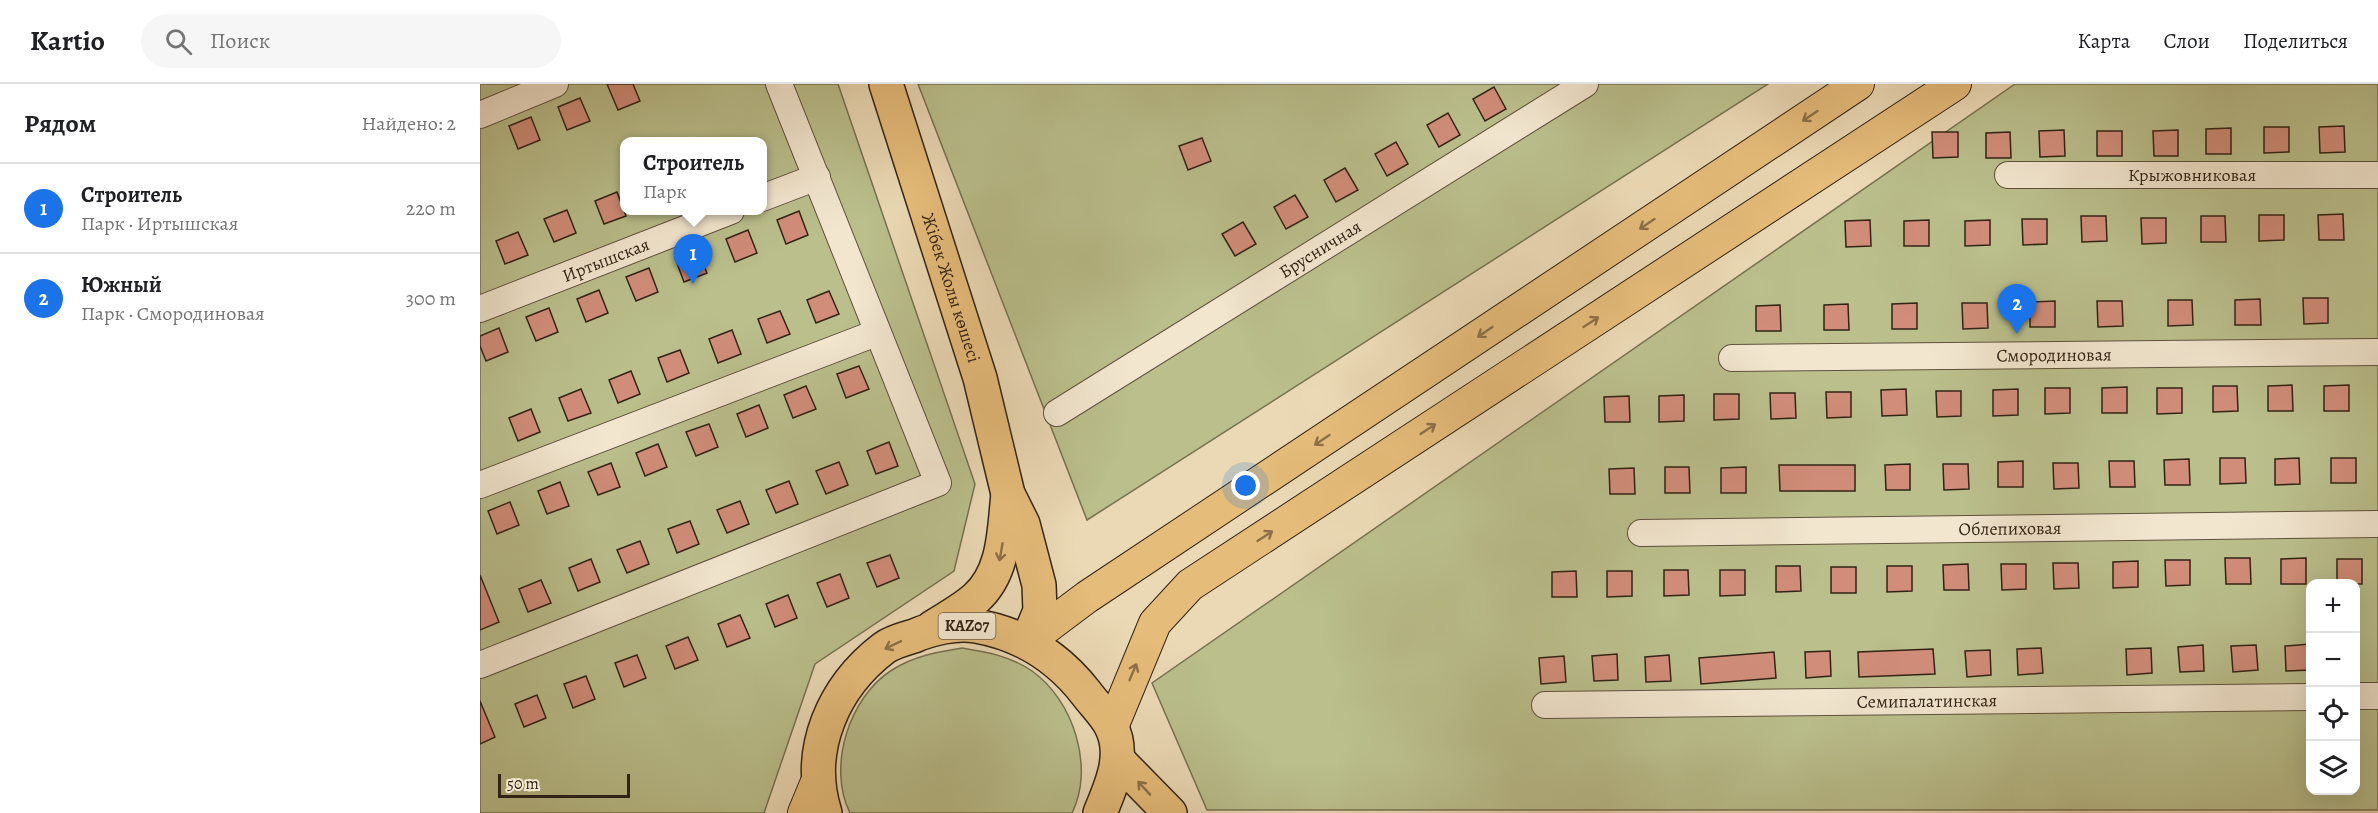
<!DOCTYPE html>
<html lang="ru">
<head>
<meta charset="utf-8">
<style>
  body { margin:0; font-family:Alegreya,serif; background:#f6f6f6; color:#202124 }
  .controls { position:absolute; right:18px; bottom:18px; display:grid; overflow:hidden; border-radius:12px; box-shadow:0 6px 24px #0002 }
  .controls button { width:54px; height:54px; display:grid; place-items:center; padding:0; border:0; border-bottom:2px solid #e0e0e0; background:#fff; color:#202124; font:30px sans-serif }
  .scale { position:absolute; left:18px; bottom:15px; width:132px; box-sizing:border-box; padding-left:6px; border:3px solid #322315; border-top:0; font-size:16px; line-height:21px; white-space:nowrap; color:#322315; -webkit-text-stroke:4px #f2e6cf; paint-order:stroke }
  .you { position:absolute; left:766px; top:402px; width:21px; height:21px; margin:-15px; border:4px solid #fff; border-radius:50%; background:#1a73e8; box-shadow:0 0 0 9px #1a73e833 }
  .badge { display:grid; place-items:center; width:39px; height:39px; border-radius:50%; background:#1a73e8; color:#fff; font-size:20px; font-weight:700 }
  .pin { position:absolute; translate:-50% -50px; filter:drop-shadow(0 2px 3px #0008) }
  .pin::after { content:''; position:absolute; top:32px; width:21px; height:18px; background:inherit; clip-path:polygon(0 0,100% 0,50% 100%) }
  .popup { position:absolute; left:140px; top:53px; width:147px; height:78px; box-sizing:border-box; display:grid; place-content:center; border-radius:12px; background:#fff; filter:drop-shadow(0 2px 4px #0005); font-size:20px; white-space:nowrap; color:#757577 }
  .popup b { font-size:22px; color:#202124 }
  .popup::after { content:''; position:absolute; left:50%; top:100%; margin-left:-12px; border:12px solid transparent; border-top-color:#fff }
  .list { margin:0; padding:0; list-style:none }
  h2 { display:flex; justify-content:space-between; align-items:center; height:78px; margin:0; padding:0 24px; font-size:26px }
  h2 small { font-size:20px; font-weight:400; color:#757577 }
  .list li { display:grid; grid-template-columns:39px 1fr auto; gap:18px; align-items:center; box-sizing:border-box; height:90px; padding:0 24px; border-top:2px solid #e0e0e0 }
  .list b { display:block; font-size:22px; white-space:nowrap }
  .list p { margin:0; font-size:20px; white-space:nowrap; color:#757577 }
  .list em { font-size:20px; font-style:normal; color:#757577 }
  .icon { flex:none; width:33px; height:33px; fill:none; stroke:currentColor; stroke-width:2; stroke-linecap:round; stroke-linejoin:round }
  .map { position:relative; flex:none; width:1898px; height:729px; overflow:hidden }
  header { display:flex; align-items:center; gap:36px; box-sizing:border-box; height:84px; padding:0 30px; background:#fff; border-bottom:2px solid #e0e0e0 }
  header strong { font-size:28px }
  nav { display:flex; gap:33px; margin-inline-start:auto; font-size:21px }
  .search { width:420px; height:54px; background:#f6f6f6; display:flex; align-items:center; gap:15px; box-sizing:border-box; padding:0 21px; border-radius:33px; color:#757577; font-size:22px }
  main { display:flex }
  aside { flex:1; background:#fff }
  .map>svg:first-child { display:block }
  .green { fill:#babf8c; stroke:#767150; stroke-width:1.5; fill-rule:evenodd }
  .building { fill:#d18d7a; stroke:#322315; stroke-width:1.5 }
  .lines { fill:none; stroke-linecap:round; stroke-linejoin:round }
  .minor-casing { stroke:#60503d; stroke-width:28 }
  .major-casing { stroke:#322315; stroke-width:34 }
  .highway-casing { stroke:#322315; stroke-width:36 }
  .minor { stroke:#f2e6cf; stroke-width:26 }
  .major { stroke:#e6bc7a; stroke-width:32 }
  .highway { stroke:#e6bc7a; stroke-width:33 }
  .oneway { stroke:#8c7048 }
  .labels { text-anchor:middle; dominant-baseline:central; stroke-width:5; stroke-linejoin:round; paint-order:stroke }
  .shield { fill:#f2e6cf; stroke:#6c5e4d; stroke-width:1.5 }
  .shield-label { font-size:16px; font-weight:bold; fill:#322315 }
  .street-label { font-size:18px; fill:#322315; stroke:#f2e6cf }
</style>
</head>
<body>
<header>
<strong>Kartio</strong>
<div class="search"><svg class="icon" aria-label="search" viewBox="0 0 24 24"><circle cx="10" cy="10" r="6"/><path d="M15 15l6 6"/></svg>Поиск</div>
<nav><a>Карта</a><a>Слои</a><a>Поделиться</a></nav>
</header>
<main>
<aside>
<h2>Рядом<small>Найдено: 2</small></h2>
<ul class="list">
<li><span class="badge">1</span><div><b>Строитель</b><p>Парк · Иртышская</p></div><em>220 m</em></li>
<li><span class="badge">2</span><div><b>Южный</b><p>Парк · Смородиновая</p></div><em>300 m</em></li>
</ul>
</aside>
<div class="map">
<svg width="1898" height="729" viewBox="0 0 1898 729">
  <rect width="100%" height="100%" fill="#ebd9b5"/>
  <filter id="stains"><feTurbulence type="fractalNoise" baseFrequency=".00333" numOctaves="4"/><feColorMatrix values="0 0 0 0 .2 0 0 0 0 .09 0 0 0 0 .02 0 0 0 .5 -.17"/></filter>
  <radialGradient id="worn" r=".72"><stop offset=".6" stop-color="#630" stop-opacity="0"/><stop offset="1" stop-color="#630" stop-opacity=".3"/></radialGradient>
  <g class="green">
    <path d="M0,0H358L495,400L474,487L335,580L284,729H0ZM144,58H282V127H144Z"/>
    <path d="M438,0H1288L607,436Z"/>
    <path d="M1535,0H1898V726H727L672,599ZM1830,500H1876V706H1830Z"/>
    <path d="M482,564C507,568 530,572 552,587C593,616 615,683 592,729H370C347,683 369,613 412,586C434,572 457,568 482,564Z"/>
  </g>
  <g class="building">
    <path d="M127,0H153L160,17L138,26Z"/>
    <path d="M1014,3L1026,25L1005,37L993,15Z"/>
    <path d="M100,14L110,37L87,46L78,23Z"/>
    <path d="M968,29L980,51L959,63L947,41Z"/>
    <path d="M51,33L60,56L38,65L29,42Z"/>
    <path d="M1864,42L1865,68L1840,69L1839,43Z"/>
    <path d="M1784,43H1809V68L1784,69Z"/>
    <path d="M1751,44V70H1726V45Z"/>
    <path d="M1584,46L1585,72L1560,73L1559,47Z"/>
    <path d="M1698,46V72H1674L1673,47Z"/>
    <rect x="1617" y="47" width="25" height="25"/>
    <path d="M1452,48H1478V73L1453,74Z"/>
    <path d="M1530,48L1531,74H1506V49Z"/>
    <path d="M722,54L731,77L708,86L699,62Z"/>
    <path d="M916,58L928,80L907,92L895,70Z"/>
    <path d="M865,84L878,106L856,118L844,96Z"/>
    <path d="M137,108L146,132L124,140L115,117Z"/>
    <path d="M815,111L828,133L806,145L794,123Z"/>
    <path d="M87,126L96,149L74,158L64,135Z"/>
    <path d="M319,127L328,151L306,160L297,136Z"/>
    <path d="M1863,130L1864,156H1839L1838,131Z"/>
    <path d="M1779,131H1804V156L1779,157Z"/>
    <path d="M1601,132H1626L1627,157L1602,158Z"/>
    <path d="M1721,132H1745L1746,158H1721Z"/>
    <path d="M1661,134H1686V159L1662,160Z"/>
    <path d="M1542,135H1567V160L1543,161Z"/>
    <path d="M1390,136L1391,162L1366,163L1365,137Z"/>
    <path d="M1449,136V162H1424V137Z"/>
    <path d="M1510,136V161L1485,162V137Z"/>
    <path d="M763,138L776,160L755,172L742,150Z"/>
    <path d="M268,146L277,169L255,178L246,155Z"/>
    <path d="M38,148L48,171L25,180L16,157Z"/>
    <path d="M217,165L227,189L204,198L195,174Z"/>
    <path d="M169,184L178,208L156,217L146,193Z"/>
    <path d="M119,206L128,229L106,238L97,215Z"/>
    <path d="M349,207L359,230L336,239L327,216Z"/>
    <path d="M1823,214H1848V239L1824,240Z"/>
    <path d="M1780,215L1781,241H1755V216Z"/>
    <path d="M1688,216H1712L1713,241L1688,242Z"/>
    <path d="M1575,217V243H1550V218Z"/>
    <path d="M1617,217H1642L1643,242L1618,243Z"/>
    <path d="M1437,219V245H1412V220Z"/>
    <path d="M1482,219H1507L1508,244L1483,245Z"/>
    <path d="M1368,220L1369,246H1344V221Z"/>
    <path d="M1300,221L1301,247H1276V222Z"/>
    <path d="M69,224L78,248L56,257L46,233Z"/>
    <path d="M300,227L310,250L287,259L278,235Z"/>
    <path d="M19,244L28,268L6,277L0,262V252Z"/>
    <path d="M252,246L261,270L238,279L229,255Z"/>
    <path d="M200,266L209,289L187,298L178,274Z"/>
    <path d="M379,282L389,305L366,314L357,290Z"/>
    <path d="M151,287L160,310L138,319L129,296Z"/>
    <path d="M1812,301L1813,327H1788V302Z"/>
    <path d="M1869,301V327H1844V302Z"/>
    <path d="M326,302L336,325L313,334L304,311Z"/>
    <path d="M1733,302H1757L1758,327L1733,328Z"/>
    <path d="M1647,303V329H1622V304Z"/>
    <path d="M1565,304H1590V329L1565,330Z"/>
    <path d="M1677,304H1702V329L1677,330Z"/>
    <path d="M101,305L111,329L88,337L79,314Z"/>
    <path d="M1426,305L1427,331L1402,332L1401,306Z"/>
    <path d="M1538,305V331L1513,332V306Z"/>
    <path d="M1456,307H1481V332L1457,333Z"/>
    <path d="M1346,308H1371V333L1347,334Z"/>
    <path d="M1290,309H1315L1316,334L1291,335Z"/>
    <path d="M1234,310H1259V335L1234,336Z"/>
    <path d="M1204,311V337L1179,338V312Z"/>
    <path d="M1149,312L1150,338H1125L1124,313Z"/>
    <path d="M279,321L288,344L266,353L257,330Z"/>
    <path d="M51,325L60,348L38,357L29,334Z"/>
    <path d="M229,340L238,363L216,372L206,348Z"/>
    <path d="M409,358L418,382L396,390L387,367Z"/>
    <path d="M178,360L187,383L165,392L156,369Z"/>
    <path d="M1740,374H1765L1766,399L1740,400Z"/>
    <path d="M1819,374L1820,400L1795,401V375Z"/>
    <rect x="1851" y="374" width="25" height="25"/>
    <path d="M1709,375L1710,401H1685L1684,376Z"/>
    <path d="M1543,377V403H1518V378Z"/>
    <path d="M1629,377H1654L1655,403H1630Z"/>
    <path d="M359,378L368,401L346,410L336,387Z"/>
    <path d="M131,379L140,403L118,411L108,388Z"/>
    <path d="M1573,379H1598L1599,404L1574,405Z"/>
    <path d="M1430,380V406H1406L1405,381Z"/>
    <path d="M1463,380H1488L1489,405L1464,406Z"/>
    <path d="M1299,381H1375V407H1300Z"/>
    <path d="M1185,383H1209L1210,409H1185Z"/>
    <path d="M1266,383V409H1241V384Z"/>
    <path d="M1154,384L1155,410H1130L1129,385Z"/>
    <path d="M309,397L318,420L296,429L286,406Z"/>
    <path d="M80,398L89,422L67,430L58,407Z"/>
    <path d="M260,417L269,440L247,449L237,426Z"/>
    <path d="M30,418L39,441L17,450L8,427Z"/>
    <path d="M210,437L219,460L197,469L188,445Z"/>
    <path d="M160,457L169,480L147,489L137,466Z"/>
    <path d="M410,471L419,494L397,503L387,479Z"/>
    <path d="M1745,474H1770L1771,500H1746Z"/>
    <path d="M1826,474V500H1801V475Z"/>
    <path d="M111,475L120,498L98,507L89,484Z"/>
    <rect x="1857" y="475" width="25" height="25"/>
    <path d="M1685,476H1710V501L1686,502Z"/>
    <path d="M1658,477V503L1633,504V478Z"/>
    <path d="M1573,479H1598L1599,504L1574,505Z"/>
    <path d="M1488,480L1489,506H1464L1463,481Z"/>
    <path d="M1521,480H1546V505L1522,506Z"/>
    <path d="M1296,482H1320L1321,507L1296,508Z"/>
    <path d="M1407,482H1432V507L1407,508Z"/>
    <rect x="1351" y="483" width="25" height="26"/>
    <path d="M1184,486H1208L1209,511L1184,512Z"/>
    <path d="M1240,486H1265V511L1240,512Z"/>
    <path d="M1096,487L1097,513H1072V488Z"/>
    <path d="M1127,487H1152V512L1127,513Z"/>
    <path d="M360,490L369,514L347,523L337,499Z"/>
    <path d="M0,491L19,538L0,546Z"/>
    <path d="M61,496L71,519L48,528L39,505Z"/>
    <path d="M308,511L317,534L295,543L286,520Z"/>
    <path d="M260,531L270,554L247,563L238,540Z"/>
    <path d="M208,553L218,576L195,585L186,562Z"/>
    <path d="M1830,560V586L1806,587L1805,562Z"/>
    <path d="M1723,561L1724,587L1700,588L1698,563Z"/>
    <path d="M1776,561L1778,586L1753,588L1751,562Z"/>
    <path d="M1561,564L1563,589L1538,591L1537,565Z"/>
    <path d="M1671,564L1672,589L1647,591L1646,565Z"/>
    <path d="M1453,565L1455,590L1379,593L1378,568Z"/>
    <path d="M1510,566L1511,591L1487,593L1485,567Z"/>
    <path d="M1350,567L1351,592L1326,594L1325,568Z"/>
    <path d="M1294,568L1296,594L1221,600L1219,574Z"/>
    <path d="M1137,570L1138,596L1114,597L1112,572Z"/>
    <path d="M157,571L166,594L144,603L135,579Z"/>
    <path d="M1189,571L1191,597L1166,598L1165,573Z"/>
    <path d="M1084,572L1086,598L1061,600L1059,574Z"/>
    <path d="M106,592L115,615L93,624L84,600Z"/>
    <path d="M57,611L66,634L44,643L35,620Z"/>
    <path d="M0,617L15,653L0,660Z"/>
  </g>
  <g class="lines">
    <g class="minor-casing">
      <g id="minor">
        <path d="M0,31L75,0"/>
        <path id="s1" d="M1528,91H1898"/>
        <path d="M282,114L337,93"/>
        <path id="s2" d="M0,225L251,127"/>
        <path id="s3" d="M1252,274L1898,268"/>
        <path id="s4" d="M577,329L1105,0"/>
        <path d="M0,401L396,249"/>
        <path id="s5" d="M1161,449L1898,440"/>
        <path d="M0,581L458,399L299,0"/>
        <path d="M1876,612H1898"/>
        <path id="s6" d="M1065,621L1830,613"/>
      </g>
    </g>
    <g class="major-casing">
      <g id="major">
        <path d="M547,558L607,513L1378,0"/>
        <path d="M632,643L675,539L710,501L1475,0"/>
        <path d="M324,729L339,693"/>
      </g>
    </g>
    <g class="highway-casing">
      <g id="highway">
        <path id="s7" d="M406,0L500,294L528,410L543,440L559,501L560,527L547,558"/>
        <path d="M453,543C467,534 484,525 496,514C525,488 524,446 528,410"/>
        <path d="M639,677L690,729"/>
        <path d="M345,729C325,666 353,603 404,564C412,558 424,555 434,552C452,544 476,539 496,542C542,550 578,573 606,609C614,620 625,630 631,642C646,671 631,702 620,729"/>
      </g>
    </g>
    <use href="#minor" class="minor"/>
    <use href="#major" class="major"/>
    <use href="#highway" class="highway"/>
  </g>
  <defs><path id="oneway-shaft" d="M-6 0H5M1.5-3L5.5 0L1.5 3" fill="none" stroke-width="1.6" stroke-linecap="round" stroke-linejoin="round" transform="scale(1.5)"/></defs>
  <g class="oneway">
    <use href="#oneway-shaft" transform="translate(1330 32) rotate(146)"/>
    <use href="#oneway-shaft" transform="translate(1167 140) rotate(146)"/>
    <use href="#oneway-shaft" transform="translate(1111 238) rotate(-33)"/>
    <use href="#oneway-shaft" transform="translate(1005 248) rotate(146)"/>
    <use href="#oneway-shaft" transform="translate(948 345) rotate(-33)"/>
    <use href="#oneway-shaft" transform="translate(842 356) rotate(146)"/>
    <use href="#oneway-shaft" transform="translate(785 452) rotate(-33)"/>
    <use href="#oneway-shaft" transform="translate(521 468) rotate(100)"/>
    <use href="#oneway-shaft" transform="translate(413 561) rotate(154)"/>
    <use href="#oneway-shaft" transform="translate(653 588) rotate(-67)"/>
    <use href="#oneway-shaft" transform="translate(664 704) rotate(-133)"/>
  </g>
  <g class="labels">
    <rect class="shield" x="458.5" y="529" width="57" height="26" rx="4.5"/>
    <g class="shield-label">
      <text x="487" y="542">KAZ07</text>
    </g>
    <g class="street-label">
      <text stroke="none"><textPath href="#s1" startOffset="184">Крыжовниковая</textPath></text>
      <text stroke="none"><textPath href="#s4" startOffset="310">Брусничная</textPath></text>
      <text stroke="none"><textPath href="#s2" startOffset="135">Иртышская</textPath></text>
      <text stroke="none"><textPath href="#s7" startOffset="214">Жібек Жолы көшесі</textPath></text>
      <text stroke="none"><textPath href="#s3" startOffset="322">Смородиновая</textPath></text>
      <text stroke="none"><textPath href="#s5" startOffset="369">Облепиховая</textPath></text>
      <text stroke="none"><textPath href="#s6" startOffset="382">Семипалатинская</textPath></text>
    </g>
  </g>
  <rect width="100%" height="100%" filter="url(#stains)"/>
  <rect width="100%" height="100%" fill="url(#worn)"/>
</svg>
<div class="controls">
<button>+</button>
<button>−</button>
<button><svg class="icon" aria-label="locate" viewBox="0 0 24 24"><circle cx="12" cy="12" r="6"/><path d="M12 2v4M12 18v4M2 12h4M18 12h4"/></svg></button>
<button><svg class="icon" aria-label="layers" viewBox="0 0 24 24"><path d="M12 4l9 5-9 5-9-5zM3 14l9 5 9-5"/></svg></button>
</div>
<div class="scale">50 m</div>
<div class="you"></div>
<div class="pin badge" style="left:213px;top:200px">1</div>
<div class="popup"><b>Строитель</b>Парк</div>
<div class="pin badge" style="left:1537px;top:250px">2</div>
</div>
</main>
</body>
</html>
